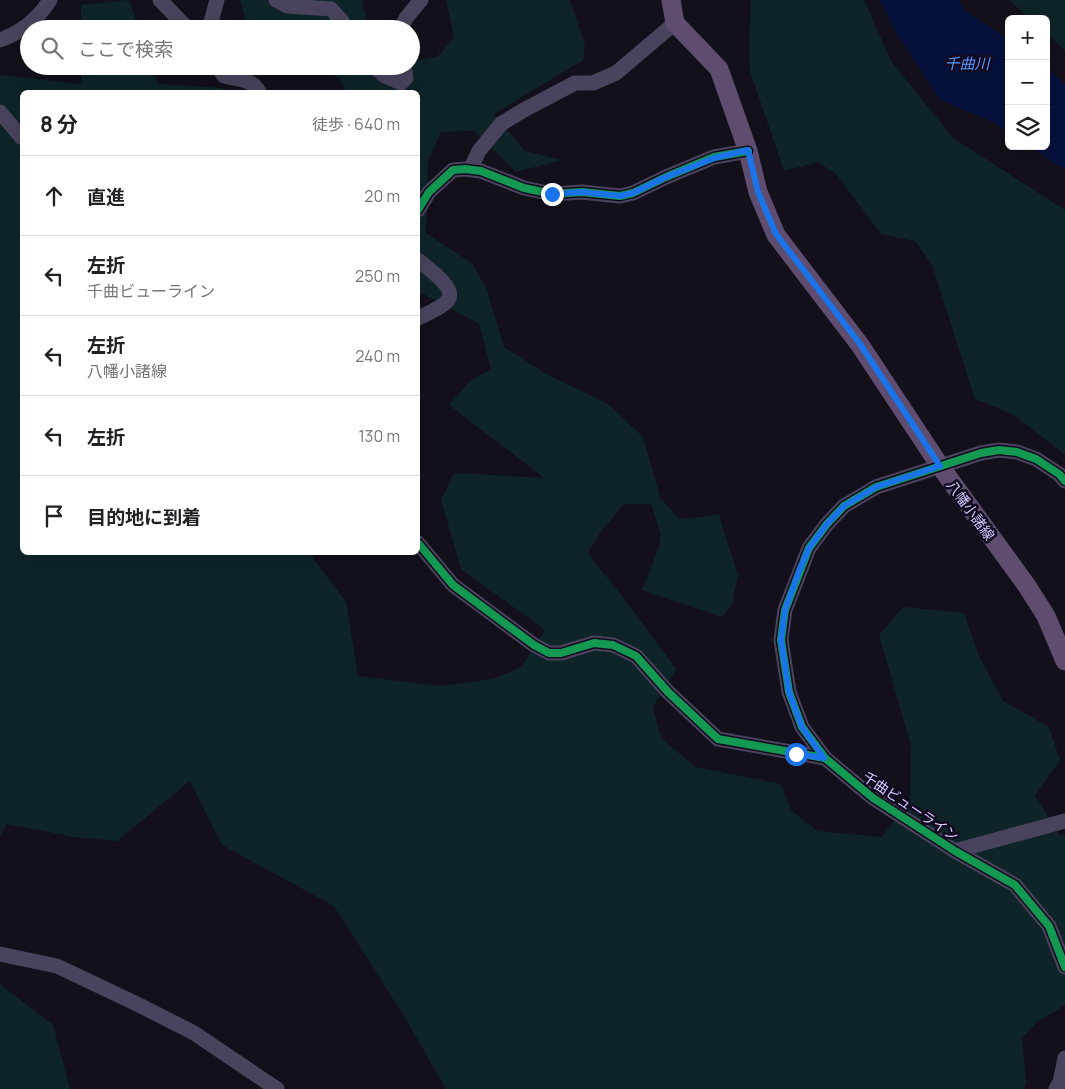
<!DOCTYPE html>
<html lang="ja">
<head>
<meta charset="utf-8">
<style>
  body { margin:0; font-family:Manrope,"Noto Sans JP",sans-serif; background:#f6f6f6; color:#202124 }
  .controls { position:absolute; right:15px; top:15px; display:grid; overflow:hidden; border-radius:8px; box-shadow:0 5px 20px #0002 }
  .controls button { width:45px; height:45px; display:grid; place-items:center; padding:0; border:0; border-bottom:1px solid #e0e0e0; background:#fff; color:#202124; font:25px sans-serif }
  .stop { position:absolute; width:15px; height:15px; margin:-11px; border:4px solid #1a73e8; border-radius:50%; background:#fff }
  .stop.end { background:#1a73e8; border-color:#fff; box-shadow:0 1px 5px #0008 }
  .list { margin:0; padding:0; list-style:none }
  h2 { display:flex; justify-content:space-between; align-items:center; height:65px; margin:0; padding:0 20px; font-size:21px }
  h2 small { font-size:16px; font-weight:400; color:#757577 }
  .list li { display:grid; grid-template-columns:32px 1fr auto; gap:15px; align-items:center; box-sizing:border-box; height:80px; padding:0 20px; border-top:1px solid #e0e0e0 }
  .list b { display:block; font-size:19px; white-space:nowrap }
  .list p { margin:0; font-size:16px; white-space:nowrap; color:#757577 }
  .list em { font-size:16px; font-style:normal; color:#757577 }
  .icon { flex:none; width:28px; height:28px; fill:none; stroke:currentColor; stroke-width:2; stroke-linecap:round; stroke-linejoin:round }
  .map { position:relative; flex:none; width:1065px; height:1089px; overflow:hidden }
  .search { position:absolute; background:#fff; box-shadow:0 5px 20px #0002; left:20px; top:20px; width:400px; height:55px; display:flex; align-items:center; gap:12px; box-sizing:border-box; padding:0 18px; border-radius:28px; color:#757577; font-size:19px }
  .panel { position:absolute; background:#fff; box-shadow:0 5px 20px #0002; left:20px; top:90px; width:400px; height:465px; border-radius:8px }
  .map>svg:first-child { display:block }
  .green { fill:#0e2429 }
  .water { fill:#06113c }
  .lines { fill:none; stroke-linecap:round; stroke-linejoin:round }
  .minor { stroke:#49435d; stroke-width:15 }
  .major { stroke:#5e4d6e; stroke-width:19 }
  .cycleway-casing { stroke:#120b20; stroke-width:11 }
  .cycleway { stroke:#139951; stroke-width:8 }
  .route { stroke:#1a73e8; stroke-width:6 }
  .labels { text-anchor:middle; dominant-baseline:central; stroke-width:5; stroke-linejoin:round; paint-order:stroke }
  .street-label { font-size:14px; fill:#d9caff; stroke:#120b20 }
  .water-label { font-size:15px; font-style:italic; fill:#5897ff; stroke:#120b20 }
</style>
</head>
<body>
<div class="map">
<svg width="1065" height="1089" viewBox="0 0 1065 1089">
  <rect width="100%" height="100%" fill="#13101b"/>
  <g class="green">
    <path d="M129,0L139,29H81V5Z"/>
    <path d="M240,0H362L369,29H248Z"/>
    <path d="M446,0H570L585,45L583,60L494,114L525,151L562,160L516,172L474,131L441,132L428,161L426,233L473,264L487,290L504,347L548,375L608,404L643,437L660,497L679,519L719,515L738,576L732,605L722,617L642,590L659,547L661,534L651,504H624L600,533L588,553L628,604L676,669L653,707L658,728L663,740L696,767L781,784L791,810L817,831L882,837L910,799L911,745L879,635L903,607L964,613L978,654L1003,701L1049,727L1060,760L1035,795L1060,836L1065,835V1005L1037,1022L1022,1038L1026,1084L1023,1089H446L404,1016L334,906L222,845L190,781L117,841L75,837L7,824L0,836V75L81,84V66H151L159,84L222,88L224,92H22V552L309,553L346,602L358,676L440,686L493,679L521,667L545,630L461,569L441,500L454,473L544,478L449,405L470,381L491,369L479,324L418,291V92H347L339,78L316,66H411V62L438,56L454,37Z"/>
    <path d="M751,0H864L891,61L953,138L1065,210V455L1014,415L975,399L932,265L915,241L881,234L837,175L818,162L784,171L750,71L749,44Z"/>
    <path d="M1009,0H1065V51L1046,33V19H1030Z"/>
    <path d="M0,984L53,1025L70,1089H0Z"/>
  </g>
  <g class="water">
    <path d="M880,0H959L964,10L1009,40V133L991,121L940,100L895,31Z"/>
    <path d="M1046,67L1065,84V170L1029,146H1046Z"/>
  </g>
  <g class="lines">
    <g class="minor">
      <path d="M160,0L188,29"/>
      <path d="M276,0L287,6L331,9L342,21L346,29"/>
      <path d="M209,29L217,0"/>
      <path d="M401,29L406,18L421,0"/>
      <path d="M0,40C22,32 38,19 50,0"/>
      <path d="M217,66L224,76C237,79 253,79 259,92"/>
      <path d="M373,66L385,76L401,83L406,78L404,66"/>
      <path d="M0,112L22,138"/>
      <path d="M470,170L479,151L501,124L522,111L575,83H593L616,73L675,23"/>
      <path d="M418,210L429,192L453,170L465,169L481,171L524,188L552,194L582,192L620,196L633,193L666,177L714,157L748,151"/>
      <path d="M418,260C426,267 457,288 448,300C442,308 426,314 418,318"/>
      <path d="M1065,481L1059,474L1036,459L1017,452L999,450L981,453L876,487L844,506L827,524L809,548L785,610L781,640L789,692L802,727L825,758L873,798L955,851L1015,885L1049,926L1065,967"/>
      <path d="M418,543L453,585L534,645L549,653H561L594,643L613,645L636,656L668,692L718,739L825,758"/>
      <path d="M955,851L1065,821"/>
      <path d="M0,954L57,966L139,1005L194,1033L277,1089"/>
      <path d="M1056,1089L1060,1082L1065,1058"/>
    </g>
    <path class="major" d="M671,0L675,23L719,69L748,151L758,192L776,235L860,345L940,466L1027,586L1046,616L1065,661"/>
    <g class="cycleway-casing">
      <g id="cycleway">
        <path d="M418,210L429,192L453,170L465,169L481,171L524,188L552,194L582,192L620,196L633,193L666,177L714,157L748,151"/>
        <path d="M1065,481L1059,474L1036,459L1017,452L999,450L981,453L876,487L844,506L827,524L809,548L785,610L781,640L789,692L802,727L825,758L873,798L955,851L1015,885L1049,926L1065,967"/>
        <path d="M418,543L453,585L534,645L549,653H561L594,643L613,645L636,656L668,692L718,739L825,758"/>
      </g>
    </g>
    <use href="#cycleway" class="cycleway"/>
  </g>
  <g class="lines">
    <path class="route" d="M552,194L582,192L620,196L633,193L666,177L714,158L748,150L758,192L776,234L860,344L940,466L876,487L844,506L827,524L809,548L800,569L785,610L781,640L789,692L802,727L824,758L796,754"/>
  </g>
  <g class="labels">
    <g class="street-label">
      <text transform="translate(971 510) rotate(54)">八幡小諸線</text>
      <text transform="translate(911 806) rotate(34)">千曲ビューライン</text>
    </g>
    <g class="water-label">
      <text x="967" y="63">千曲川</text>
    </g>
  </g>
</svg>
<div class="controls">
<button>+</button>
<button>−</button>
<button><svg class="icon" aria-label="layers" viewBox="0 0 24 24"><path d="M12 4l9 5-9 5-9-5zM3 14l9 5 9-5"/></svg></button>
</div>
<div class="stop" style="left:796px;top:754px"></div>
<div class="stop end" style="left:552px;top:194px"></div>
<div class="search"><svg class="icon" aria-label="search" viewBox="0 0 24 24"><circle cx="10" cy="10" r="6"/><path d="M15 15l6 6"/></svg>ここで検索</div>
<section class="panel">
<h2>8 分<small>徒歩 · 640 m</small></h2>
<ul class="list">
<li><svg class="icon" aria-label="ahead" viewBox="0 0 24 24"><path d="M12 20V5M6 11l6-6 6 6"/></svg><div><b>直進</b></div><em>20 m</em></li>
<li><svg class="icon" aria-label="left" viewBox="0 0 24 24"><path d="M17 20v-9H6M10 6l-5 5 5 5"/></svg><div><b>左折</b><p>千曲ビューライン</p></div><em>250 m</em></li>
<li><svg class="icon" aria-label="left" viewBox="0 0 24 24"><path d="M17 20v-9H6M10 6l-5 5 5 5"/></svg><div><b>左折</b><p>八幡小諸線</p></div><em>240 m</em></li>
<li><svg class="icon" aria-label="left" viewBox="0 0 24 24"><path d="M17 20v-9H6M10 6l-5 5 5 5"/></svg><div><b>左折</b></div><em>130 m</em></li>
<li><svg class="icon" aria-label="arrive" viewBox="0 0 24 24"><path d="M6 21V4h12l-3 4 3 4H6"/></svg><div><b>目的地に到着</b></div></li>
</ul>
</section>
</div>
</body>
</html>
